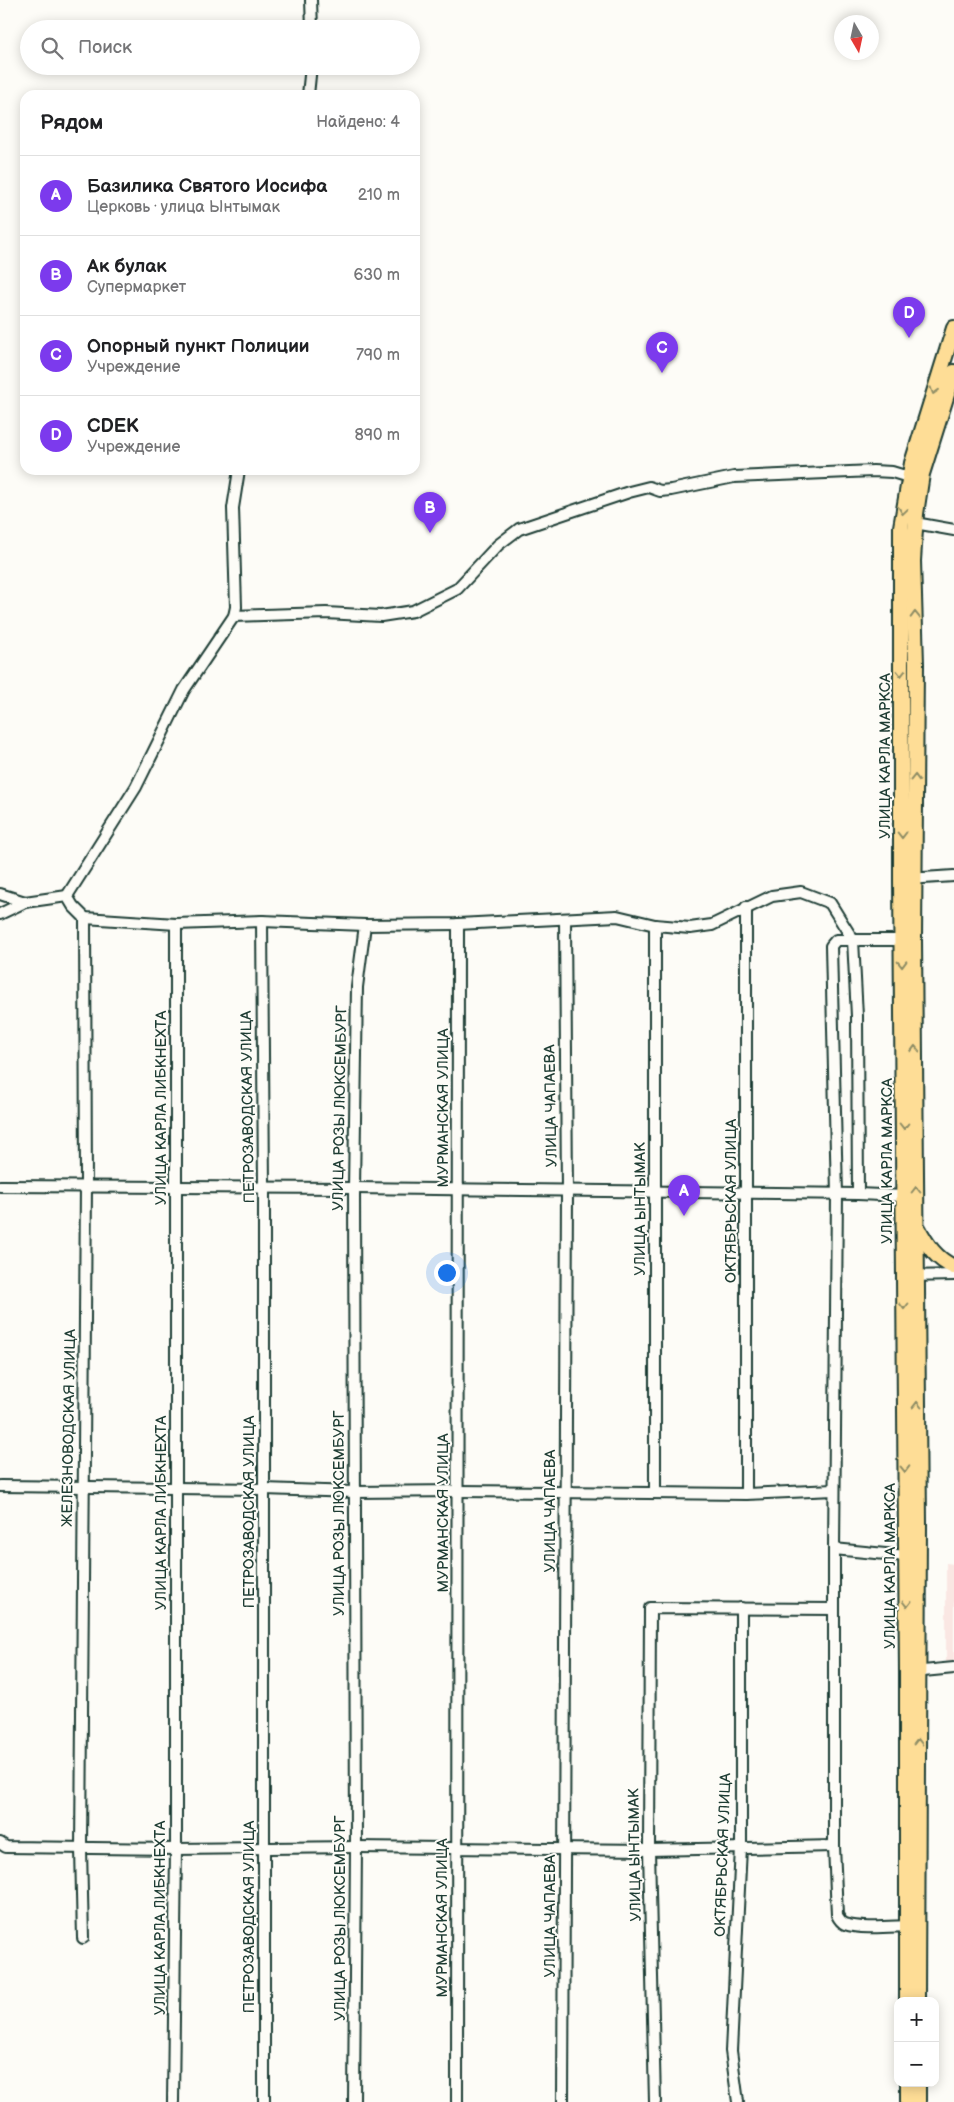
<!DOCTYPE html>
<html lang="ru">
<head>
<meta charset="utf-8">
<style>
  body { margin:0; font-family:"Balsamiq Sans",sans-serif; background:#f6f6f6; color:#202124 }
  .controls { position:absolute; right:15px; bottom:15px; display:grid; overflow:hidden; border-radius:10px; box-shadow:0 2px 12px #0003 }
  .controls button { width:45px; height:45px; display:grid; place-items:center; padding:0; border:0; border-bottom:1px solid #e0e0e0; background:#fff; color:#202124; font:25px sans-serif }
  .compass { position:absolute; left:834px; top:15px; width:45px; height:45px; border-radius:50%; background:#fff; box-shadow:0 2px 12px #0003; rotate:171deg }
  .you { position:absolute; left:446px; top:1272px; width:18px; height:18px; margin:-12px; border:4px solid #fff; border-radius:50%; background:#1a73e8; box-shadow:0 0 0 8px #1a73e833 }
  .badge { display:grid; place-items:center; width:32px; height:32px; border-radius:50%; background:#7c3aed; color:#fff; font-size:16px; font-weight:700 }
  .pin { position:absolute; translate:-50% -41px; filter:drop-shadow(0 1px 2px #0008) }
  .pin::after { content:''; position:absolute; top:26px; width:18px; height:15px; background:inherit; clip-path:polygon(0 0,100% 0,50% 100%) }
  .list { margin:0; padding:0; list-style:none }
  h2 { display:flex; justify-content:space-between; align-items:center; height:65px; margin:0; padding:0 20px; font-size:21px }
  h2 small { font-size:16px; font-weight:400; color:#757577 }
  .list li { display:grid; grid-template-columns:32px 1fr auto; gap:15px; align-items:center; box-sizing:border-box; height:80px; padding:0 20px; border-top:1px solid #e0e0e0 }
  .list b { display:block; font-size:19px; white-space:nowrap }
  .list p { margin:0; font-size:16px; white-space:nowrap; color:#757577 }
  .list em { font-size:16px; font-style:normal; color:#757577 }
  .icon { flex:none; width:28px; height:28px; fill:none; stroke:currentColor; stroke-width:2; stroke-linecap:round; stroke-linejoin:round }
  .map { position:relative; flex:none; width:954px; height:2102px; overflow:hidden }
  .search { position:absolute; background:#fff; box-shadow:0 2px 12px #0003; left:20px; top:20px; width:400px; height:55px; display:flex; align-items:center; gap:12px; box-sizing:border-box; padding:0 18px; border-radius:28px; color:#757577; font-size:19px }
  .panel { position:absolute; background:#fff; box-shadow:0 2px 12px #0003; left:20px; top:90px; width:400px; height:385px; border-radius:15px }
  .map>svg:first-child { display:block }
  .built { fill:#fae7e3 }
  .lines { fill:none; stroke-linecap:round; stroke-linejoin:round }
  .minor-casing { stroke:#1f3d34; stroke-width:14 }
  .major-casing { stroke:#1f3d34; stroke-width:18 }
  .minor { stroke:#fdfcf7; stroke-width:10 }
  .major { stroke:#fedd96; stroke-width:14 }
  .oneway { stroke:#8e8d65 }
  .labels { text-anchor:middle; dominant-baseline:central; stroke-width:4; stroke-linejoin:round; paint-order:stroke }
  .street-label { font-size:15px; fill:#1f3d34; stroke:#fdfcf7 }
</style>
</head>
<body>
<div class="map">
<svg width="954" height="2102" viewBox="0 0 954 2102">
  <rect width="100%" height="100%" fill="#fdfcf7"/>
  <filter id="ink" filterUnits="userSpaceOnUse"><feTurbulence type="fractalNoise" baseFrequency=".02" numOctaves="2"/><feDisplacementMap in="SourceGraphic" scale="10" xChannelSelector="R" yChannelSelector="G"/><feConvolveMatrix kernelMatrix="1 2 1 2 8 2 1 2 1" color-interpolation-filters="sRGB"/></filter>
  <g filter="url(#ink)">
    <path class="built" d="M946,1563L954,1564V1661L946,1662Z"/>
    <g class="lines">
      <g class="minor-casing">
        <g id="minor">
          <path d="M311,0L312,29"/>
          <path d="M308,95L311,66"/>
          <path d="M915,523L954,530"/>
          <path d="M234,616L326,613L381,616L413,611L457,589L498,545L519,529L629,492L649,487L660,491L671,490L734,477L873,471L892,472L915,479"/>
          <path d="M908,879L954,876"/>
          <path d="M0,894L25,902"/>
          <path d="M67,896L136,787L184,690L234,616L236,607L233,508L239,470"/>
          <path d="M746,907V1494"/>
          <path d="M0,914L25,902L67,896L73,906L85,918L176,924L262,921L365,925L458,924L617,916L655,925L690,928L712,925L772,896L801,892L830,903L853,940L857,1016L858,1194"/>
          <path d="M262,921L264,1187V2102"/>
          <path d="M655,925V1493"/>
          <path d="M902,940H836L831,946L837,1194L834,1549V1846L837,1915C839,1919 841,1922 845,1924C863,1930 894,1926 914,1926"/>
          <path d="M0,1186L354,1188L858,1194L904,1196"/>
          <path d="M910,1276L954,1275"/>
          <path d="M0,1486L264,1489L354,1492L458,1491L746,1494L834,1490"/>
          <path d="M834,1549L906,1556"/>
          <path d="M913,1672L954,1668"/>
          <path d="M0,1843L6,1847L176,1849L356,1847L649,1850L834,1846"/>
          <path d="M83,1938L81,1849L86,1185L85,918"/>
          <path d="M173,2102L176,1849V924"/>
          <path d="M354,2102L356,1847L354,1188L357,987L365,925"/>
          <path d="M457,2102L458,924"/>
          <path d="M563,2102L567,1191L565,919"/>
          <path d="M655,2102L649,1850L650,1608L834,1609"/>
          <path d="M738,2102L731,2051L741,1848V1608"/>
        </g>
      </g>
      <g class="major-casing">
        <g id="major">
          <path d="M918,1228C927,1245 936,1259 954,1267"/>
          <path d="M907,2001V1673L901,880V527L912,463L954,328"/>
          <path d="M917,2001L919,1524L914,940L916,664L913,561L916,514L922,474L954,372"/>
          <path d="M908,2083V2102"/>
          <path d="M918,2083V2102"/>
        </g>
      </g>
      <use href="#minor" class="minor"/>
      <use href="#major" class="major"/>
    </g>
    <defs><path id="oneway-chevron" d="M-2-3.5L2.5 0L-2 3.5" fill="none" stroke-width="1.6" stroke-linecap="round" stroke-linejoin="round" transform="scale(1.25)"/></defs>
    <g class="oneway">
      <use href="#oneway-chevron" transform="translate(934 391) rotate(107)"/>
      <use href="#oneway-chevron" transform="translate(903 511) rotate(98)"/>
      <use href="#oneway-chevron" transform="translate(915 615) rotate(-91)"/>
      <use href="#oneway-chevron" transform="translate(901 673) rotate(90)"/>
      <use href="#oneway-chevron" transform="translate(915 778) rotate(-89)"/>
      <use href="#oneway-chevron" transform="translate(902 835) rotate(90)"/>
      <use href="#oneway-chevron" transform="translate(902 964) rotate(89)"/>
      <use href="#oneway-chevron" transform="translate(915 1049) rotate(-91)"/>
      <use href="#oneway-chevron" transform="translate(904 1126) rotate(90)"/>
      <use href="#oneway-chevron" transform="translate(916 1190) rotate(-90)"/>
      <use href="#oneway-chevron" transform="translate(904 1306) rotate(90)"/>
      <use href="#oneway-chevron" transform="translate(917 1405) rotate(-90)"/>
      <use href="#oneway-chevron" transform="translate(905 1469) rotate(89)"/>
      <use href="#oneway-chevron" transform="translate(907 1604) rotate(90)"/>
      <use href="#oneway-chevron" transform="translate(918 1742) rotate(-90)"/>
    </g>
  </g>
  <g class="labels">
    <g class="street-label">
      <text transform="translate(885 756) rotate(-90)">УЛИЦА КАРЛА МАРКСА</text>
      <text transform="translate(551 1106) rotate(-91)">УЛИЦА ЧАПАЕВА</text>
      <text transform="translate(248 1107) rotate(-91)">ПЕТРОЗАВОДСКАЯ УЛИЦА</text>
      <text transform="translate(161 1108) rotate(-90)">УЛИЦА КАРЛА ЛИБКНЕХТА</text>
      <text transform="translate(340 1108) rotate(-89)">УЛИЦА РОЗЫ ЛЮКСЕМБУРГ</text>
      <text transform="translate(443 1108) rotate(-90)">МУРМАНСКАЯ УЛИЦА</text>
      <text transform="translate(887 1161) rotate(-90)">УЛИЦА КАРЛА МАРКСА</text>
      <text transform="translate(731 1201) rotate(-90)">ОКТЯБРЬСКАЯ УЛИЦА</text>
      <text transform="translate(640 1209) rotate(-90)">УЛИЦА ЫНТЫМАК</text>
      <text transform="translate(69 1428) rotate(-89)">ЖЕЛЕЗНОВОДСКАЯ УЛИЦА</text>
      <text transform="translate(550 1511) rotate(-90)">УЛИЦА ЧАПАЕВА</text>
      <text transform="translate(249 1512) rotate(-90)">ПЕТРОЗАВОДСКАЯ УЛИЦА</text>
      <text transform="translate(161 1513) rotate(-90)">УЛИЦА КАРЛА ЛИБКНЕХТА</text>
      <text transform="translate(339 1513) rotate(-90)">УЛИЦА РОЗЫ ЛЮКСЕМБУРГ</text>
      <text transform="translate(443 1513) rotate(-90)">МУРМАНСКАЯ УЛИЦА</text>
      <text transform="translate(890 1566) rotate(-90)">УЛИЦА КАРЛА МАРКСА</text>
      <text transform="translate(635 1855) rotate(-91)">УЛИЦА ЫНТЫМАК</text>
      <text transform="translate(723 1855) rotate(-88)">ОКТЯБРЬСКАЯ УЛИЦА</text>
      <text transform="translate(550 1916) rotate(-90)">УЛИЦА ЧАПАЕВА</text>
      <text transform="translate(249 1917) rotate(-90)">ПЕТРОЗАВОДСКАЯ УЛИЦА</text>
      <text transform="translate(160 1918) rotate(-90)">УЛИЦА КАРЛА ЛИБКНЕХТА</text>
      <text transform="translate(340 1918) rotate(-90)">УЛИЦА РОЗЫ ЛЮКСЕМБУРГ</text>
      <text transform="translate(442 1918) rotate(-90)">МУРМАНСКАЯ УЛИЦА</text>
    </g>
  </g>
</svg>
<div class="controls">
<button>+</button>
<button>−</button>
</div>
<svg class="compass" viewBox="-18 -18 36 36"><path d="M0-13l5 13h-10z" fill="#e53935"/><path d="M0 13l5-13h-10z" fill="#757577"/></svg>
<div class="you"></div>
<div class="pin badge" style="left:684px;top:1216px">A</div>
<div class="pin badge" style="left:430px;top:533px">B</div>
<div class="pin badge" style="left:662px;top:373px">C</div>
<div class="pin badge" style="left:909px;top:338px">D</div>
<div class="search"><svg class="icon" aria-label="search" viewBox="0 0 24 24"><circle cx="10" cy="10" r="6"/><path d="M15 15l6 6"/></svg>Поиск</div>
<section class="panel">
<h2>Рядом<small>Найдено: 4</small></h2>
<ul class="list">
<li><span class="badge">A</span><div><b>Базилика Святого Иосифа</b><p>Церковь · улица Ынтымак</p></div><em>210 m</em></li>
<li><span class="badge">B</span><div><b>Ак булак</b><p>Супермаркет</p></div><em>630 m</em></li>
<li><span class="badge">C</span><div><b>Опорный пункт Полиции</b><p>Учреждение</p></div><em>790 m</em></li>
<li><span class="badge">D</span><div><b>CDEK</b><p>Учреждение</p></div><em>890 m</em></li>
</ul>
</section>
</div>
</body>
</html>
